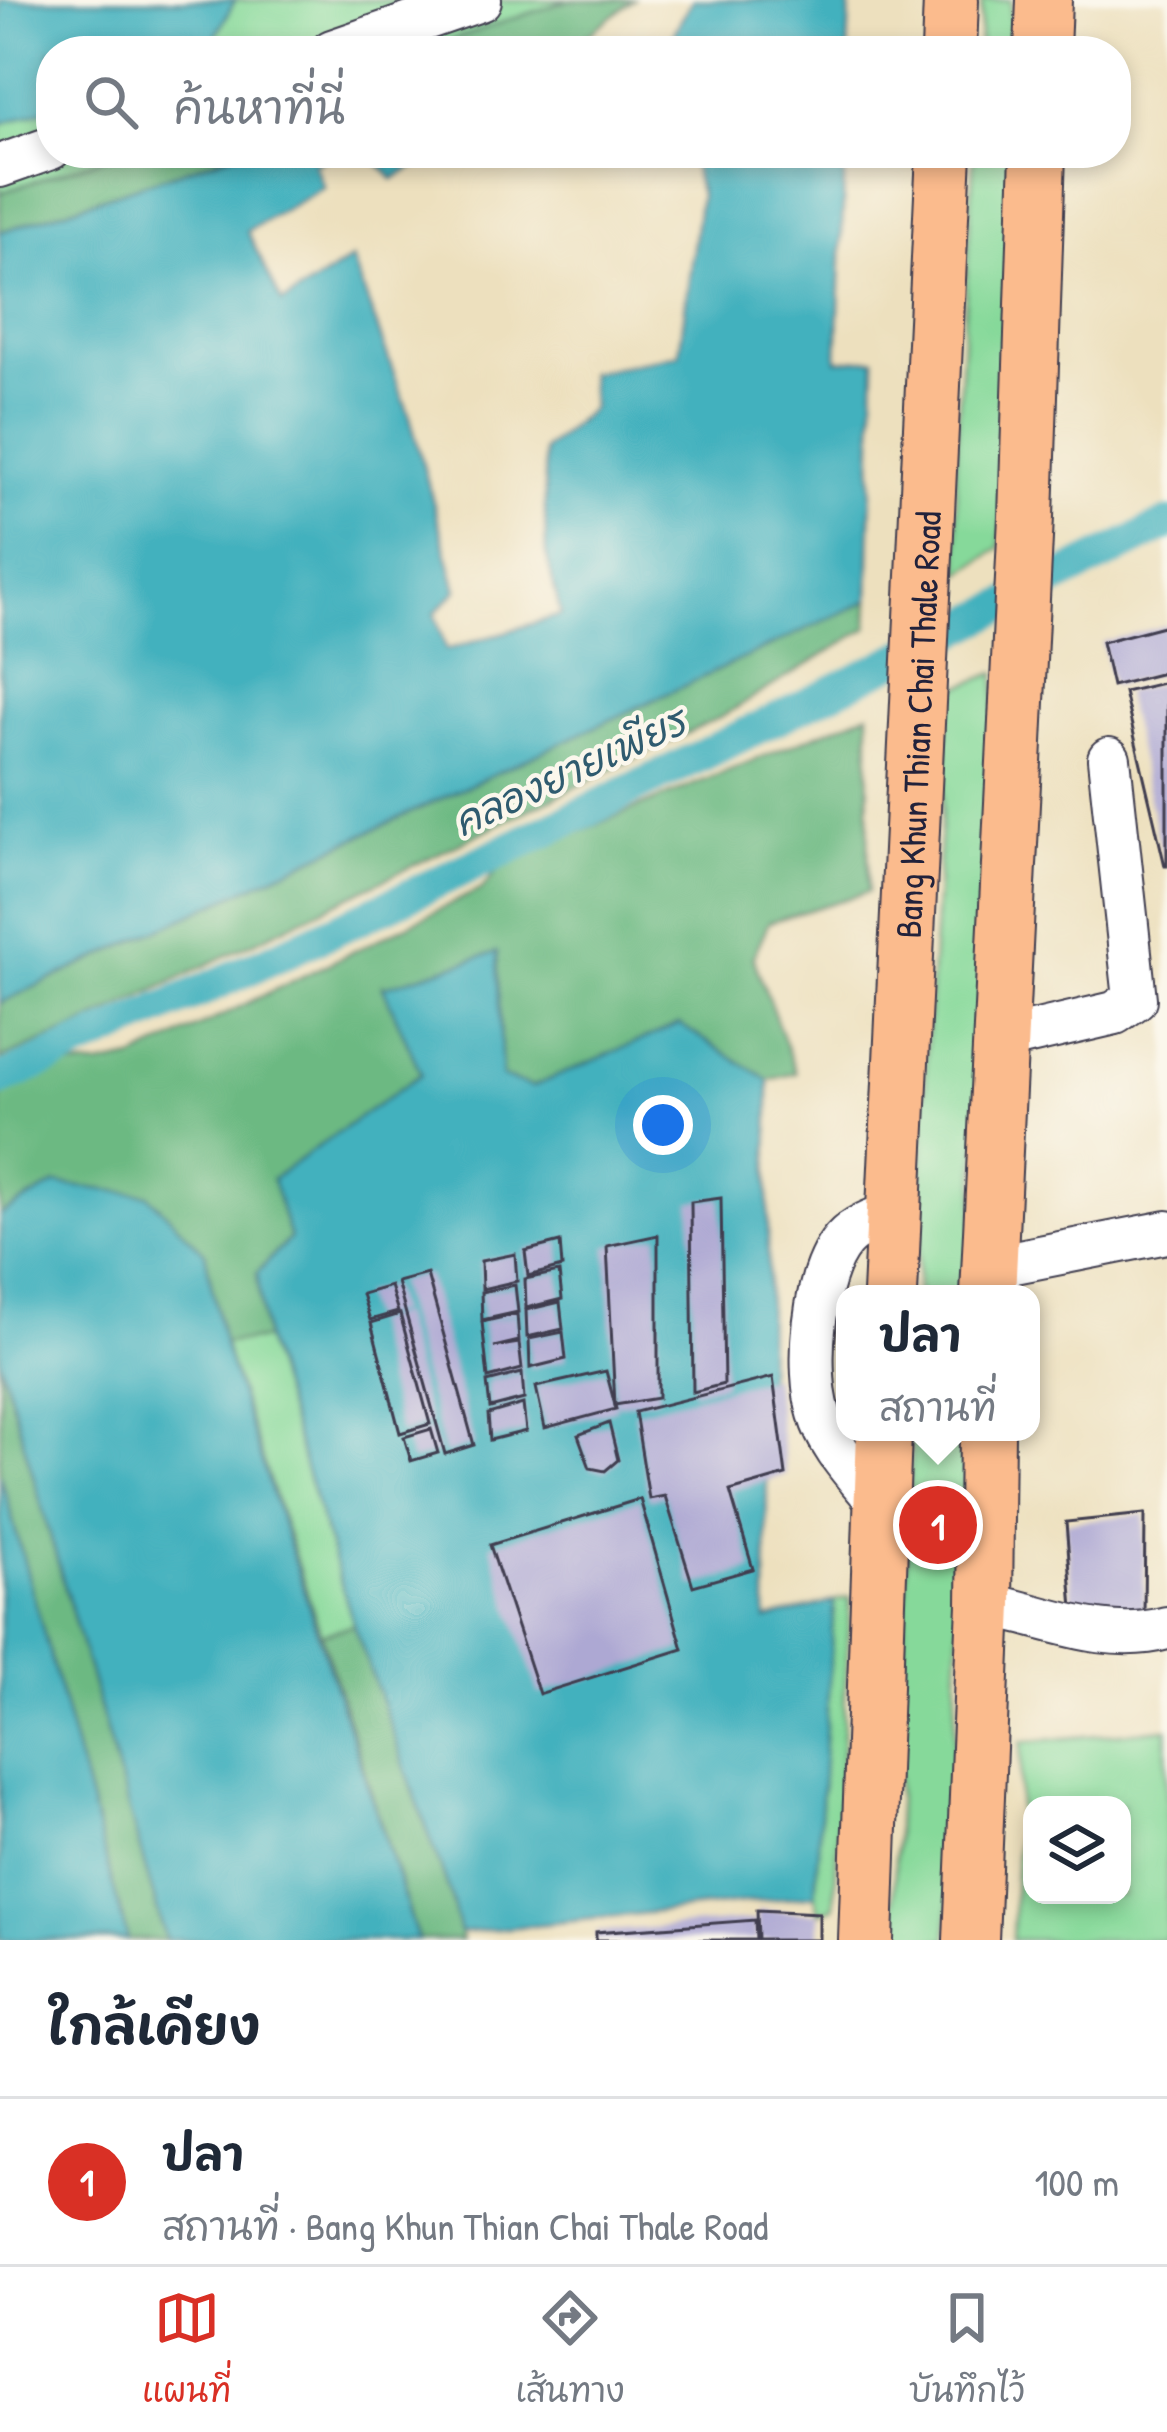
<!DOCTYPE html>
<html lang="th">
<head>
<meta charset="utf-8">
<style>
  body { margin:0; font-family:"Patrick Hand","Playpen Sans Thai",sans-serif; background:#f6f6f7; color:#1f2937 }
  .controls { position:absolute; right:36px; bottom:36px; display:grid; overflow:hidden; border-radius:24px; box-shadow:0 6px 18px #0003 }
  .controls button { width:108px; height:108px; display:grid; place-items:center; padding:0; border:0; border-bottom:3px solid #e0e1e3; background:#fff; color:#1f2937; font:60px sans-serif }
  .you { position:absolute; left:663px; top:1125px; width:42px; height:42px; margin:-30px; border:9px solid #fff; border-radius:50%; background:#1a73e8; box-shadow:0 0 0 18px #1a73e833 }
  .badge { display:grid; place-items:center; width:78px; height:78px; border-radius:50%; background:#d93025; color:#fff; font-size:39px; font-weight:700 }
  .pin { position:absolute; translate:-50% -50%; border:6px solid #fff; box-shadow:0 3px 12px #0006 }
  .popup { position:absolute; left:836px; top:1285px; width:204px; height:156px; box-sizing:border-box; display:grid; place-content:center; border-radius:24px; background:#fff; filter:drop-shadow(0 3px 9px #0005); font-size:39px; white-space:nowrap; color:#747a83 }
  .popup b { font-size:45px; color:#1f2937 }
  .popup::after { content:''; position:absolute; left:50%; top:100%; margin-left:-24px; border:24px solid transparent; border-top-color:#fff }
  .list { margin:0; padding:0; list-style:none }
  h2 { display:flex; justify-content:space-between; align-items:center; height:156px; margin:0; padding:0 48px; font-size:51px }
  h2 small { font-size:39px; font-weight:400; color:#747a83 }
  .list li { display:grid; grid-template-columns:78px 1fr auto; gap:36px; align-items:center; box-sizing:border-box; height:168px; padding:0 48px; border-top:3px solid #e0e1e3 }
  .list b { display:block; font-size:45px; white-space:nowrap }
  .list p { margin:0; font-size:39px; white-space:nowrap; color:#747a83 }
  .list em { font-size:39px; font-style:normal; color:#747a83 }
  .icon { flex:none; width:66px; height:66px; fill:none; stroke:currentColor; stroke-width:2; stroke-linecap:round; stroke-linejoin:round }
  .map { position:relative; flex:none; width:1167px; height:1940px; overflow:hidden }
  .search { position:absolute; background:#fff; box-shadow:0 6px 18px #0003; left:36px; right:36px; top:36px; height:132px; display:flex; align-items:center; gap:30px; box-sizing:border-box; padding:0 42px; border-radius:48px; color:#747a83; font-size:45px }
  .sheet { height:324px; background:#fff }
  nav { display:flex; justify-content:space-around; align-items:center; box-sizing:border-box; height:168px; border-top:3px solid #e0e1e3; background:#fff; font-size:33px; color:#747a83 }
  nav a { display:grid; justify-items:center; gap:6px }
  nav .on { color:#d93025 }
  .map>svg:first-child { display:block }
  .green { fill:#86d99a; stroke:#547e6a; stroke-width:3; fill-rule:evenodd }
  .forest { fill:#6cb982; stroke:#476e5e; stroke-width:3 }
  .water { fill:#42b1be; stroke:#326a7c; stroke-width:3 }
  .lines { fill:none; stroke-linecap:round; stroke-linejoin:round }
  .canal { stroke:#42b1be; stroke-width:33 }
  .building { fill:#ada8d3 }
  .minor-casing { stroke:#403e4f; stroke-width:46 }
  .major-casing { stroke:#403e4f; stroke-width:58 }
  .minor { stroke:#fff; stroke-width:42 }
  .major { stroke:#fbbb8d; stroke-width:54 }
  .labels { text-anchor:middle; dominant-baseline:central; stroke-width:9; stroke-linejoin:round; paint-order:stroke }
  .street-label { font-size:36px; fill:#22223b; stroke:#fbf7ec }
  .water-label { font-size:39px; font-style:italic; fill:#2f5b6f; stroke:#fbf7ec }
</style>
</head>
<body>
<div class="map">
<svg width="1167" height="1940" viewBox="0 0 1167 1940">
  <rect width="100%" height="100%" fill="#fbf7ec"/>
  <filter id="ink" filterUnits="userSpaceOnUse"><feTurbulence type="fractalNoise" baseFrequency=".00833" numOctaves="2"/><feDisplacementMap in="SourceGraphic" scale="24" xChannelSelector="R" yChannelSelector="G"/><feConvolveMatrix kernelMatrix="1 2 1 2 8 2 1 2 1" color-interpolation-filters="sRGB"/></filter>
  <filter id="wash" filterUnits="userSpaceOnUse"><feTurbulence type="fractalNoise" baseFrequency=".004" numOctaves="4" result="noise"/><feDisplacementMap in="SourceGraphic" scale="48" xChannelSelector="R" yChannelSelector="G"/><feGaussianBlur stdDeviation="2.7" result="paint"/><feColorMatrix in="noise" values="0 0 0 0 0 0 0 0 0 0 0 0 0 0 0 0 0 1.4 0 .05"/><feComposite in="paint" operator="in"/></filter>
  <g filter="url(#wash)">
    <rect width="100%" height="100%" fill="#ede0be"/>
    <g class="green">
      <path d="M235,0H569L418,51H208Z"/>
      <path d="M982,0H1011L1010,51H979Z"/>
      <path d="M51,108V153H118L0,193V124Z"/>
      <path d="M974,153H1011V302L1000,548L960,574L955,474Z"/>
      <path d="M996,673L971,1294H917L927,1041L950,690Z"/>
      <path d="M265,1339L354,1625L321,1634L223,1343Z"/>
      <path d="M912,1432H966L947,1940H892Z"/>
      <path d="M850,1597L834,1907L819,1913L815,1895L834,1601Z"/>
      <path d="M1167,1729V1940H1012L1022,1742ZM1032,1805H1122V1895H1032Z"/>
    </g>
    <g class="forest">
      <path d="M569,0H633L589,34L540,51H418Z"/>
      <path d="M118,153H236L0,232V193Z"/>
      <path d="M869,600L868,628L723,716L74,1029L0,1060V1003Z"/>
      <path d="M869,713L868,892L769,922L753,957L796,1073L769,1080L679,1025L533,1087L502,1078L384,986L421,1074L273,1179L290,1238L257,1273L265,1339L223,1343L205,1253L56,1184L0,1215V1093L61,1066H98L133,1059L481,889L505,862Z"/>
      <path d="M0,1361V1360L166,1940H128L0,1474Z"/>
      <path d="M354,1625L451,1896L462,1940H418L321,1634Z"/>
    </g>
    <g class="water">
      <path d="M0,0H235L208,51H51V108L0,124Z"/>
      <path d="M692,0H850L848,51H664Z"/>
      <path d="M236,153H339L314,164L324,187L247,231L282,303L352,259L410,417L457,590L435,613L446,650L561,615L546,553L544,450L592,408L589,373L679,354L700,195L690,153H845L837,360L875,359L869,600L0,1003V232Z"/>
      <path d="M368,153H439L393,179Z"/>
      <path d="M497,952L502,1077L532,1087L679,1024L769,1080L766,1620L834,1601L815,1895L460,1933L451,1896L354,1625L265,1339L257,1273L290,1238L272,1179L421,1074L383,987Z"/>
      <path d="M56,1184L148,1195L205,1253L223,1343L418,1940H166L0,1360V1215Z"/>
      <path d="M0,1474L128,1940H0Z"/>
    </g>
    <g class="lines">
      <path class="canal" d="M0,1080C395,909 783,718 1167,524"/>
    </g>
    <g id="blocks">
      <g class="building">
        <path d="M1167,625V672L1112,686L1102,642Z"/>
        <path d="M1167,682V866H1165L1124,692Z"/>
        <path d="M721,1198L724,1384L693,1392L691,1202Z"/>
        <path d="M658,1235V1398L615,1405L607,1246Z"/>
        <path d="M560,1242L562,1267L528,1276L525,1251Z"/>
        <path d="M515,1254L517,1281L482,1289L481,1261Z"/>
        <path d="M559,1272L562,1299L526,1308L525,1279Z"/>
        <path d="M427,1274L474,1445L445,1454L397,1282Z"/>
        <path d="M515,1285L518,1312L482,1320L481,1292Z"/>
        <path d="M390,1286L398,1312L370,1320L362,1294Z"/>
        <path d="M560,1302L563,1329L527,1337L526,1310Z"/>
        <path d="M400,1314L430,1424L400,1433L371,1323Z"/>
        <path d="M517,1314L519,1341L494,1347L519,1343L522,1369L488,1378L482,1322Z"/>
        <path d="M563,1332L566,1359L530,1368L529,1339Z"/>
        <path d="M606,1371L616,1409L545,1428L536,1387Z"/>
        <path d="M522,1373L524,1399L490,1408L487,1382Z"/>
        <path d="M773,1377L786,1475L730,1491L753,1569L693,1586L665,1496L649,1499L635,1412Z"/>
        <path d="M523,1404L526,1431L490,1440L488,1414Z"/>
        <path d="M609,1423L618,1460L605,1471L590,1468L578,1435Z"/>
        <path d="M431,1429L438,1453L411,1461L404,1437Z"/>
        <path d="M640,1499L683,1649L539,1694L490,1545Z"/>
        <path d="M1145,1514L1144,1617L1074,1621L1066,1522Z"/>
        <path d="M757,1910L819,1913V1940H758Z"/>
        <path d="M755,1920L756,1940H596V1932Z"/>
      </g>
    </g>
  </g>
  <g filter="url(#ink)">
    <use href="#blocks" fill-opacity="0" stroke="#403e4f" stroke-width="3"/>
    <g class="lines">
      <g class="minor-casing">
        <g id="minor">
          <path d="M332,51L480,0"/>
          <path d="M0,166L51,148"/>
          <path d="M999,1040L1115,1013L1135,999L1109,759"/>
          <path d="M989,1267L1167,1232"/>
          <path d="M882,1507C860,1478 829,1449 819,1413C806,1370 812,1276 843,1240C855,1226 875,1219 892,1214"/>
          <path d="M985,1604C1046,1616 1105,1645 1167,1628"/>
        </g>
      </g>
      <g class="major-casing">
        <g id="major">
          <path d="M949,51L951,0"/>
          <path d="M1042,51L1044,0"/>
          <path id="s1" d="M890,1294L944,153"/>
          <path d="M988,1294L1026,517L1038,153"/>
          <path d="M866,1940L884,1432"/>
          <path d="M971,1940L985,1604L987,1432"/>
        </g>
      </g>
      <use href="#minor" class="minor"/>
      <use href="#major" class="major"/>
    </g>
  </g>
  <g class="labels">
    <g class="street-label">
      <text stroke="none"><textPath href="#s1" startOffset="570">Bang Khun Thian Chai Thale Road</textPath></text>
    </g>
    <g class="water-label">
      <text transform="translate(569 771) rotate(-25)">คลองยายเพียร</text>
    </g>
  </g>
</svg>
<div class="controls">
<button><svg class="icon" aria-label="layers" viewBox="0 0 24 24"><path d="M12 4l9 5-9 5-9-5zM3 14l9 5 9-5"/></svg></button>
</div>
<div class="you"></div>
<div class="pin badge" style="left:938px;top:1525px">1</div>
<div class="popup"><b>ปลา</b>สถานที่</div>
<div class="search"><svg class="icon" aria-label="search" viewBox="0 0 24 24"><circle cx="10" cy="10" r="6"/><path d="M15 15l6 6"/></svg>ค้นหาที่นี่</div>
</div>
<section class="sheet">
<h2>ใกล้เคียง<small></small></h2>
<ul class="list">
<li><span class="badge">1</span><div><b>ปลา</b><p>สถานที่ · Bang Khun Thian Chai Thale Road</p></div><em>100 m</em></li>
</ul>
</section>
<nav>
<a class="on"><svg class="icon" aria-label="map" viewBox="0 0 24 24"><path d="M3 6l6-2 6 2 6-2v14l-6 2-6-2-6 2zM9 4v14M15 6v14"/></svg>แผนที่</a>
<a><svg class="icon" aria-label="directions" viewBox="0 0 24 24"><path d="M12 3l9 9-9 9-9-9zM9 14v-3h6M13 9l2 2-2 2"/></svg>เส้นทาง</a>
<a><svg class="icon" aria-label="saved" viewBox="0 0 24 24"><path d="M7 4h10v16l-5-4-5 4z"/></svg>บันทึกไว้</a>
</nav>
</body>
</html>
